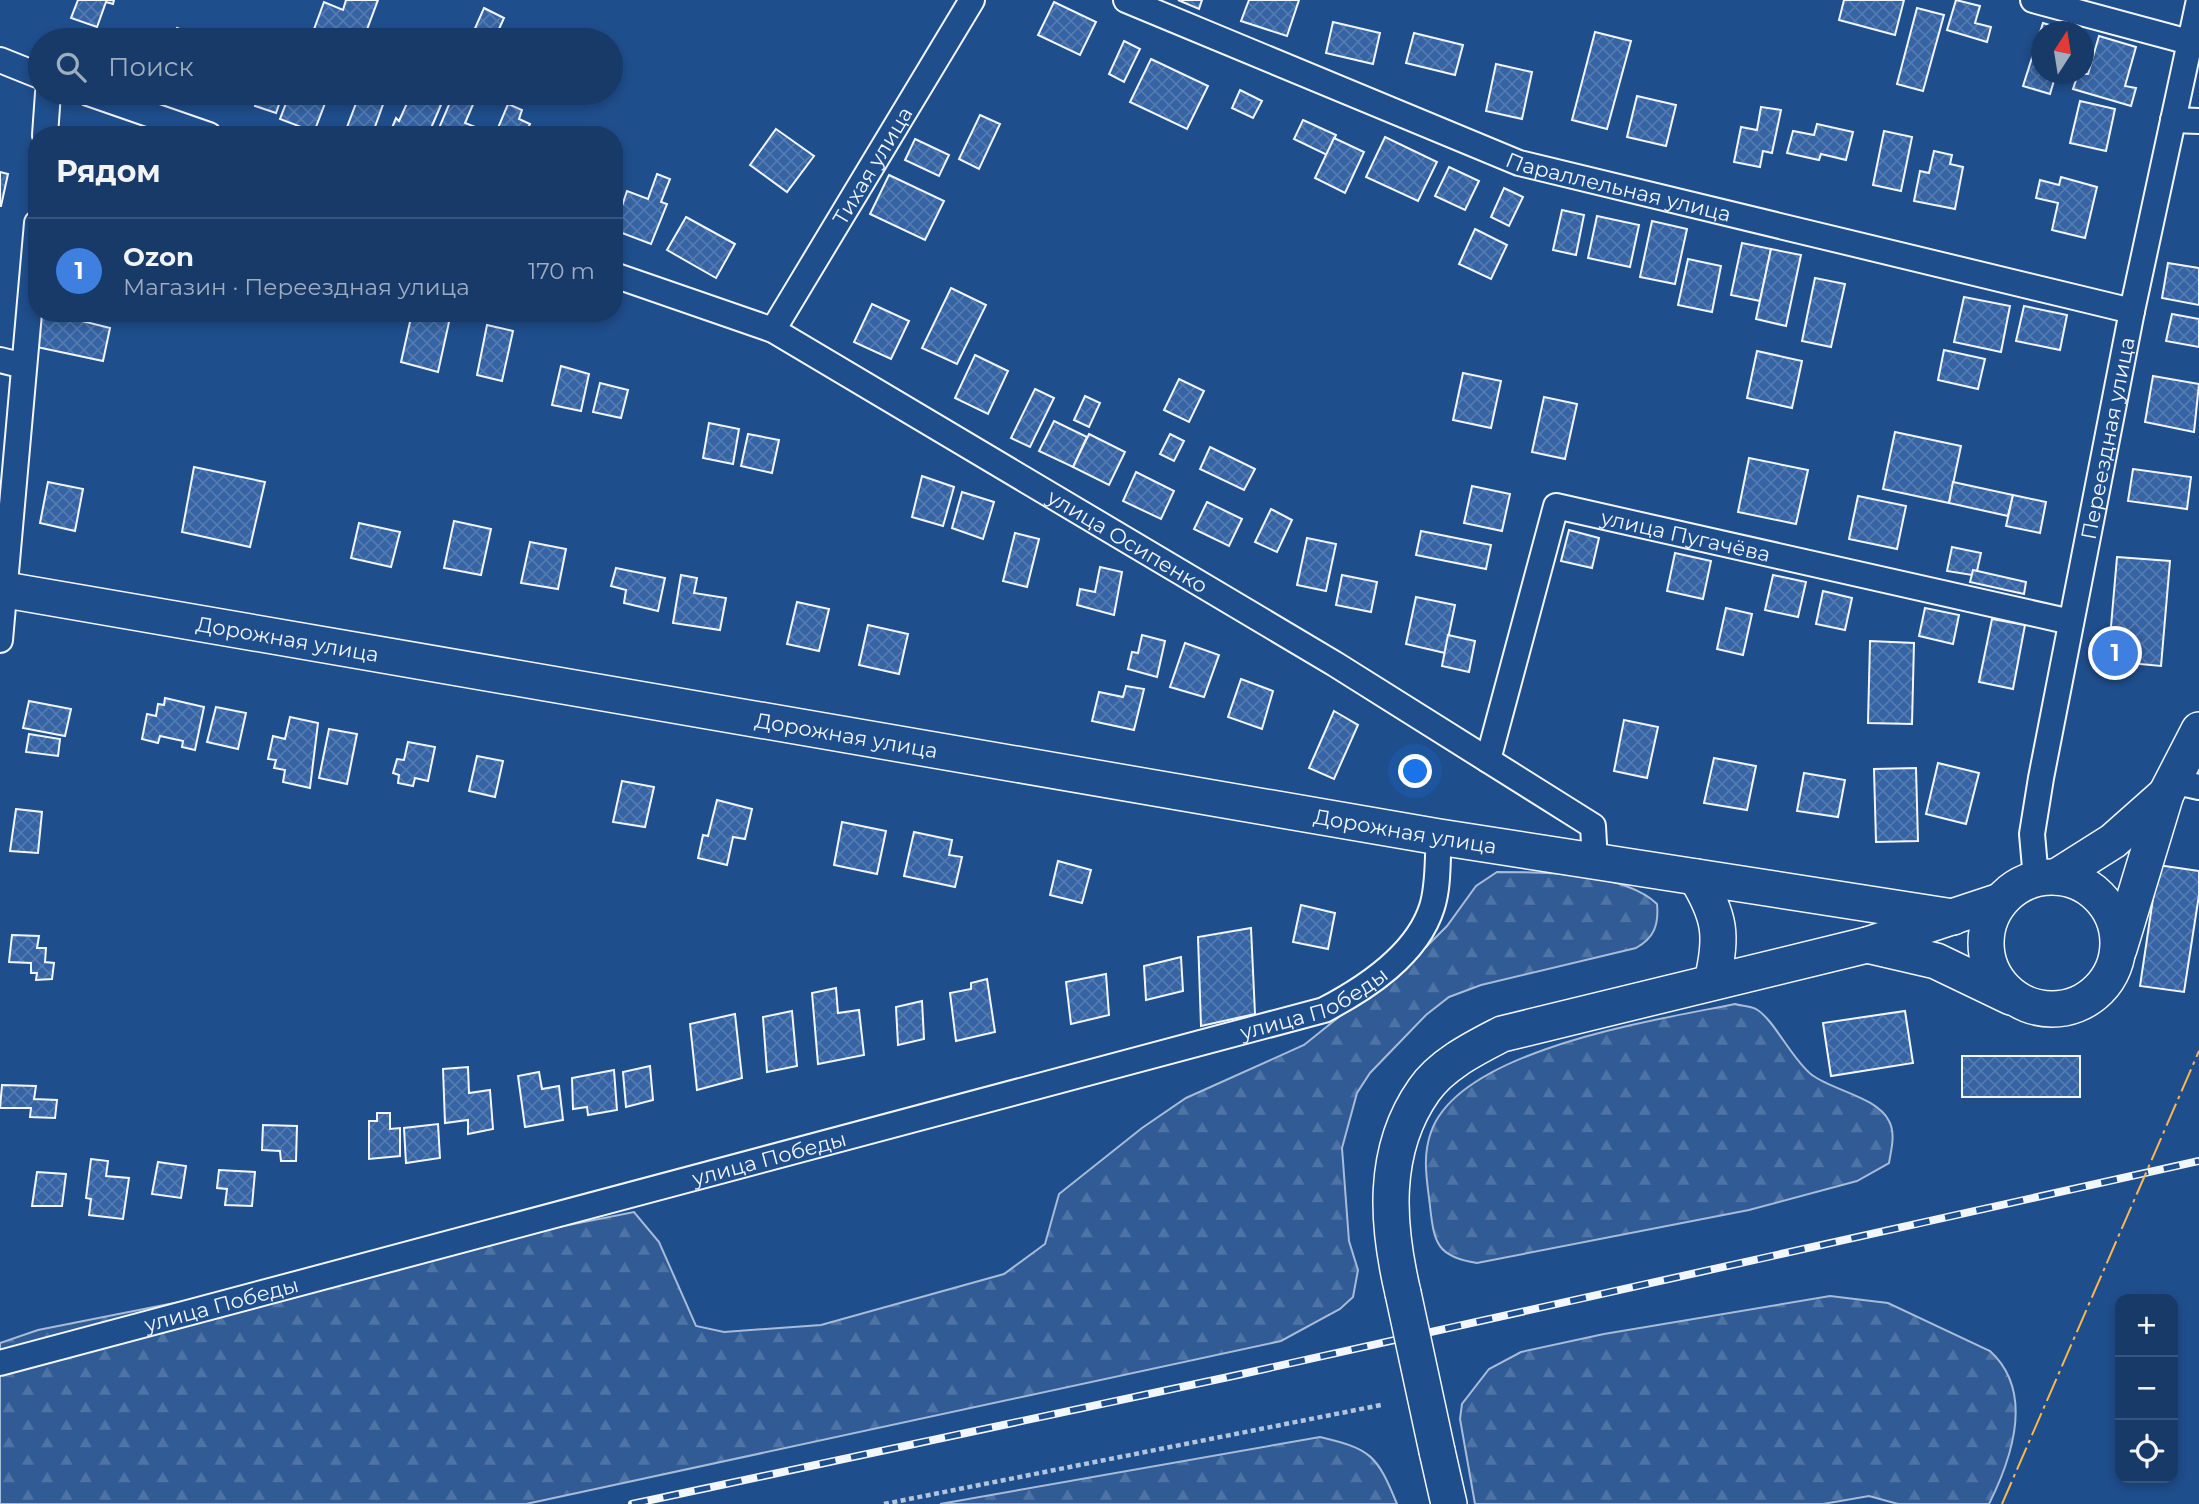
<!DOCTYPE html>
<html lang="ru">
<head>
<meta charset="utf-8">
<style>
  body { margin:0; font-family:Montserrat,sans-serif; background:#244571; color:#f1f3f6 }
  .controls { position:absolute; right:21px; bottom:21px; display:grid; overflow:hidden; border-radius:14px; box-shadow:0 4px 10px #0003 }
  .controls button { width:63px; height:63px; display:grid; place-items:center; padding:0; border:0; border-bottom:2px solid #36547d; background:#173a69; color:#f1f3f6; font:35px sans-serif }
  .compass { position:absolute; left:2031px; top:21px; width:63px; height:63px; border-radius:50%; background:#173a69; box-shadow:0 4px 10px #0003; rotate:12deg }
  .you { position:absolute; left:1416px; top:772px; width:24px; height:24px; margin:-18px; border:5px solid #fff; border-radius:50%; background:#1a73e8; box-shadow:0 0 0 10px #1a73e833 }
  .badge { display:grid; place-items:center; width:46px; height:46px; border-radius:50%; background:#95b2f1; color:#fff; font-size:23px; font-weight:700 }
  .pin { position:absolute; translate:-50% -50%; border:4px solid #fff; box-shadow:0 2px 7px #0006 }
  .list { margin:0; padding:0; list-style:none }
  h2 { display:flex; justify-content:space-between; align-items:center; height:91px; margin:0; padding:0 28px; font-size:30px }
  h2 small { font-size:23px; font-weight:400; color:#9eadc0 }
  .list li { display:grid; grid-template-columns:46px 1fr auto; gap:21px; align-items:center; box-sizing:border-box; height:105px; padding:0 28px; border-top:2px solid #36547d }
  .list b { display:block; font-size:26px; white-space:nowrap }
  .list p { margin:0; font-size:23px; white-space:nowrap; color:#9eadc0 }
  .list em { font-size:23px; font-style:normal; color:#9eadc0 }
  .icon { flex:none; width:38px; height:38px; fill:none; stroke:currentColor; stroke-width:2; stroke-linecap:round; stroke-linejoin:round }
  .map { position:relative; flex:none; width:2199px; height:1504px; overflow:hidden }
  .search { position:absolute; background:#173a69; box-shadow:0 4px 10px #0003; left:28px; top:28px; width:595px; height:77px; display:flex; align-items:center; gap:18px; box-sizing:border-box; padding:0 24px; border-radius:38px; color:#9eadc0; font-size:26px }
  .panel { position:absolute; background:#173a69; box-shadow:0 4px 10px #0003; left:28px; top:126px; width:595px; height:196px; border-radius:28px }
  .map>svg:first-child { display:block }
  .forest { fill:url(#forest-firs); stroke:#a8bbd7; stroke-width:2 }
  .building { fill:url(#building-cross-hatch); stroke:#f2f6ff; stroke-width:2 }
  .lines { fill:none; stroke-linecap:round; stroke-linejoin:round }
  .street-casing { stroke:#f2f6ff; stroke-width:28 }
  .secondary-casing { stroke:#f2f6ff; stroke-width:38 }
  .path { stroke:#b3c4dc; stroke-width:4.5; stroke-dasharray:5 3.5; stroke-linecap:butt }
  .street { stroke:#1f4e8c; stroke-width:24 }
  .secondary { stroke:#1f4e8c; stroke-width:35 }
  .rail-casing { stroke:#f2f6ff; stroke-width:8 }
  .rail { stroke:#1f4e8c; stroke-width:5; stroke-dasharray:16; stroke-linecap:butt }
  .secondary-bridge-casing { stroke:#f2f6ff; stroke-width:38; stroke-linecap:butt }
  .secondary-bridge { stroke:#1f4e8c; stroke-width:35 }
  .power { stroke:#ffb74d; stroke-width:2; stroke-dasharray:24 5 3.5 5; stroke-linecap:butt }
  .labels { text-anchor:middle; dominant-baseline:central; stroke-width:5; stroke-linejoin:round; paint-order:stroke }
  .street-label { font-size:21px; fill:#f2f6ff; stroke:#1f4e8c }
</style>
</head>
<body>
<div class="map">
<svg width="2199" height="1504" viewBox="0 0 2199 1504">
  <defs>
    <pattern id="forest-firs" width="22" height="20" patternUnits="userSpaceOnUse" patternTransform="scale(1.75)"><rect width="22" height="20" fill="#305b95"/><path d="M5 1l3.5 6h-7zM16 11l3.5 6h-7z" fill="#4e73a5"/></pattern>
    <pattern id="building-cross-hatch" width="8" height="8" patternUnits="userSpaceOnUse" patternTransform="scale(1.75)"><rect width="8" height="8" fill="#3563a3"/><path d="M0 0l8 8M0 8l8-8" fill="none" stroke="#537ab1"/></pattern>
  </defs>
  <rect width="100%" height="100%" fill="#1f4e8c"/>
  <g class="forest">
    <path d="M1497,872C1542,872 1624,872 1657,904C1659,925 1654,938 1636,948L1481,985L1449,997L1426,1015L1370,1073L1357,1093L1342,1148L1349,1241L1358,1270L1353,1297L1340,1309L1281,1341L526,1504H0V1343L38,1330L634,1212L659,1242L696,1326L724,1332L821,1325L1004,1274L1045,1244L1059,1194L1142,1128L1186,1098L1304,1045L1426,947L1447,926L1476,886Z"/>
    <path d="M1735,1004C1741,1006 1750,1006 1756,1009C1774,1019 1792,1060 1812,1075C1834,1091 1877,1097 1889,1121C1896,1134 1891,1150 1889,1163L1857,1181L1749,1210L1477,1263C1437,1257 1434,1243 1430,1206C1427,1180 1422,1157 1431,1132C1460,1049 1657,1020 1735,1004Z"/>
    <path d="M1830,1296L1888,1303L1990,1351C2035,1392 2012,1458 1989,1504H1898L1869,1496L1823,1504H1475L1460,1419L1462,1404L1489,1369L1521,1352L1604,1334Z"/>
    <path d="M1320,1437C1371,1449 1377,1455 1397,1504H940Z"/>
  </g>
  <g class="building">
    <path d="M78,0H114L113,4L106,2L97,27L71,18Z"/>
    <path d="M346,0H378L363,40H310L324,2L343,10Z"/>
    <path d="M1178,0H1202L1199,9Z"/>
    <path d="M1249,0H1299L1287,36L1241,21Z"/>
    <path d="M1844,0H1904L1895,35L1839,20Z"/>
    <path d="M1956,0L1980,6L1975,23L1991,27L1987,42L1947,30Z"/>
    <path d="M1054,2L1096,22L1080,55L1038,35Z"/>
    <path d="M484,8L504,18L494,40L472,35Z"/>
    <path d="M1917,8L1944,15L1923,91L1897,84Z"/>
    <path d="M1333,22L1380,33L1373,64L1326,53Z"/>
    <path d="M2043,23L2072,32H2042V74H2056L2050,94L2023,86Z"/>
    <path d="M177,28L206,39L205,40H172Z"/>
    <path d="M1595,32L1631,41L1607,129L1572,120Z"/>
    <path d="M1414,33L1463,45L1455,75L1406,63Z"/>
    <path d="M2099,36L2136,47L2125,86L2136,88L2131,106L2073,89L2078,74H2088Z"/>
    <path d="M1124,41L1140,49L1124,82L1109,74Z"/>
    <path d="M1151,59L1208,86L1187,129L1130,102Z"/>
    <path d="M1496,64L1532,72L1522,119L1486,111Z"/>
    <path d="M1240,90L1262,101L1253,118L1232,108Z"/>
    <path d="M260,93H283L276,113L255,106Z"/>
    <path d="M290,93H329L314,132L280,119Z"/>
    <path d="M360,93L385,99L372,135H344Z"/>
    <path d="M454,93H478L465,123L488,132L487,135H436Z"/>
    <path d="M418,95L441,105L428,135H389L396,118L399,121L408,101L414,104Z"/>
    <path d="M1637,96L1676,105L1666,146L1627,137Z"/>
    <path d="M2080,101L2115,109L2106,151L2070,143Z"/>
    <path d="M508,104L522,110L519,119L530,124L525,135H495Z"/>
    <path d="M1761,107L1781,110L1772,153L1763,151L1760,167L1734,162L1741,127L1757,130Z"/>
    <path d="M980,115L1000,124L979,169L959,159Z"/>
    <path d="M1303,120L1336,135L1327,155L1294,139Z"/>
    <path d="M1817,124L1853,132L1846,160L1821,154L1819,160L1787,153L1793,131L1814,135Z"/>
    <path d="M776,129L814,156L787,192L750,165Z"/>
    <path d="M1884,131L1912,137L1901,191L1873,185Z"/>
    <path d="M1385,137L1437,162L1418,201L1366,177Z"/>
    <path d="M1334,138L1364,152L1345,193L1315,178Z"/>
    <path d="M915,139L949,155L939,176L905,160Z"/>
    <path d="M1934,151L1952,155L1950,164L1963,167L1955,209L1914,201L1920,171L1929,173Z"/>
    <path d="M1449,167L1479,181L1465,210L1435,196Z"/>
    <path d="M0,172L8,174L1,206H0Z"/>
    <path d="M657,174L670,179L661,202L667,204L651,244L614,230L627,191L648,199Z"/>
    <path d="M889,175L944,201L925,240L870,214Z"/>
    <path d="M2061,177L2097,187L2085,238L2052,230L2058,203L2036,198L2040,180L2059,185Z"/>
    <path d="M1504,188L1523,197L1509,226L1491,217Z"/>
    <path d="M1562,210L1584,215L1576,255L1553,250Z"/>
    <path d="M1597,216L1639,225L1630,267L1588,258Z"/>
    <path d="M686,217L735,244L716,278L667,250Z"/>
    <path d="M1652,221L1687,229L1675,284L1640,277Z"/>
    <path d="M1475,229L1507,245L1491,279L1459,264Z"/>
    <path d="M1742,243L1771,249L1760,301L1731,295Z"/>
    <path d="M1771,249L1801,255L1786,326L1756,319Z"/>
    <path d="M1688,259L1721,266L1712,312L1678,305Z"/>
    <path d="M2168,263L2199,268V305L2162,298Z"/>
    <path d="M1815,278L1845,284L1831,347L1802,341Z"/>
    <path d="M951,288L986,305L957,364L922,348Z"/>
    <path d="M1964,297L2010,306L2001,352L1954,342Z"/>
    <path d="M872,304L909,321L891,359L854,342Z"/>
    <path d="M2024,306L2067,315L2060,350L2016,341Z"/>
    <path d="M38,313H83L82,321L110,328L103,361L32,346Z"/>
    <path d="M373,313H396L395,318Z"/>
    <path d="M412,313H451L438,372L401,362Z"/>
    <path d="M2172,314L2199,319V347L2166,341Z"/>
    <path d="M487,325L513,331L502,381L477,375Z"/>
    <path d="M1944,350L1985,359L1978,389L1938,380Z"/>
    <path d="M1757,351L1802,361L1792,408L1747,398Z"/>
    <path d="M975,355L1008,371L988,414L955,398Z"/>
    <path d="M561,366L589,374L581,411L552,405Z"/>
    <path d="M1463,373L1501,381L1491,428L1453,420Z"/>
    <path d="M2153,376L2199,384L2194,432L2145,422Z"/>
    <path d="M1179,379L1204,391L1189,422L1164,410Z"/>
    <path d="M600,383L628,390L621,418L593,412Z"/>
    <path d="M1035,389L1054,398L1030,447L1011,438Z"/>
    <path d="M1085,396L1100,403L1089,427L1074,420Z"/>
    <path d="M1544,397L1577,404L1565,459L1532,452Z"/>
    <path d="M1054,421L1087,437L1073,467L1039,451Z"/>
    <path d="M709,423L739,429L733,464L703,458Z"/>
    <path d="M1895,432L1961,446L1949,503L1883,489Z"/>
    <path d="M748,434L779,440L772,473L741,466Z"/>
    <path d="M1089,434L1125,452L1109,485L1073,467Z"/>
    <path d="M1170,434L1184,441L1174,461L1160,454Z"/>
    <path d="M1210,447L1255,469L1244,490L1200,469Z"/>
    <path d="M1749,458L1808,470L1796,524L1738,512Z"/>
    <path d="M194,467L265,482L250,547L182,532Z"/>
    <path d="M2133,469L2191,477L2187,509L2128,501Z"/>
    <path d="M1136,472L1174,491L1161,519L1123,501Z"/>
    <path d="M922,476L954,487L943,526L912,517Z"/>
    <path d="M48,482L83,489L75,531L40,523Z"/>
    <path d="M1953,482L2013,495L2008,516L1949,503Z"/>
    <path d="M1472,486L1510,494L1502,531L1464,523Z"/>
    <path d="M962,492L994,502L983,539L952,528Z"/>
    <path d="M2013,495L2046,502L2040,533L2006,526Z"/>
    <path d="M1858,496L1906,506L1897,549L1849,539Z"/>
    <path d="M1207,502L1242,519L1229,546L1194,529Z"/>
    <path d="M1271,509L1292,520L1277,552L1255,542Z"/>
    <path d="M454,521L491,529L481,575L444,568Z"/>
    <path d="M359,523L400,532L391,567L351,558Z"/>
    <path d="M1569,530L1599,538L1592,568L1561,561Z"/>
    <path d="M1421,531L1491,545L1486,569L1416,555Z"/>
    <path d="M1015,533L1039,539L1027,587L1003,581Z"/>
    <path d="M1307,538L1336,544L1326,591L1297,585Z"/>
    <path d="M530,542L566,549L558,589L521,583Z"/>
    <path d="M1952,547L1981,553L1977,571L1972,575L1947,571Z"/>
    <path d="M1675,553L1711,561L1703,599L1667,591Z"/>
    <path d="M2117,557L2170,561L2161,666L2108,661Z"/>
    <path d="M1100,567L1122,572L1114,615L1077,605L1080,589L1095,592Z"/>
    <path d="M616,568L665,578L658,611L624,603L626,590L611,586Z"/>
    <path d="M1973,570L2026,582L2024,594L1970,582Z"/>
    <path d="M681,575L697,578L694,593L726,598L720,630L673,623Z"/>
    <path d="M1342,575L1377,582L1371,612L1336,605Z"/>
    <path d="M1773,575L1806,582L1798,617L1765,610Z"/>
    <path d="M1823,591L1852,598L1845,630L1816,624Z"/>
    <path d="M1416,597L1455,605L1445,653L1406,644Z"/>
    <path d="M797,602L829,609L819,651L787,644Z"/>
    <path d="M1726,608L1752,614L1743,655L1717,649Z"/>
    <path d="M1925,608L1959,615L1953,644L1919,636Z"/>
    <path d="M1992,619L2025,625L2013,689L1979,682Z"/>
    <path d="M868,625L908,634L899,674L859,665Z"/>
    <path d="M1142,635L1165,641L1157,677L1128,669L1132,652L1138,653Z"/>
    <path d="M1448,635L1475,641L1469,672L1442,666Z"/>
    <path d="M1870,641L1914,643L1912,724L1868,723Z"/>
    <path d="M1185,643L1219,655L1204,697L1170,687Z"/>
    <path d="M1241,679L1273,691L1262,729L1228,717Z"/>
    <path d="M1126,686L1144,689L1134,730L1092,721L1099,692L1123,697Z"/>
    <path d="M165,698L204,707L195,750L182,747L183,741L160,736L158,743L142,739L147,714L156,716L158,704L164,705Z"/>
    <path d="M29,701L71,709L65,736L23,728Z"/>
    <path d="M216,707L246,713L238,749L207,742Z"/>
    <path d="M1334,711L1358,725L1334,779L1309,768Z"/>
    <path d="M290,717L318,723L310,788L283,782L285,770L274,768L276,760L268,759L273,736L285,739Z"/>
    <path d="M1624,720L1658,727L1647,778L1614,771Z"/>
    <path d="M329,729L357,734L347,784L319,778Z"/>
    <path d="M29,734L60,739L58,756L26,752Z"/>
    <path d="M408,742L435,747L428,781L415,778L413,786L398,783L399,775L393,773L397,759L404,760Z"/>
    <path d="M477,756L503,761L495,797L469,791Z"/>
    <path d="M1714,758L1756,766L1747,810L1704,803Z"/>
    <path d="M1938,763L1979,773L1966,824L1926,814Z"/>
    <path d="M1916,768L1918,841L1876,842L1874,769Z"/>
    <path d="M1804,773L1845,780L1838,817L1797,811Z"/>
    <path d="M622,781L654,787L645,827L613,822Z"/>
    <path d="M717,800L752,809L745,839L733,837L727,865L698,858L703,835L708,836Z"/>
    <path d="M16,809L42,812L38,853L10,851Z"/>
    <path d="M842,822L886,831L877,874L834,865Z"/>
    <path d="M914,832L952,840L949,855L962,857L955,887L904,876Z"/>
    <path d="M1058,861L1091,870L1082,903L1050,895Z"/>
    <path d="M2158,865L2199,871V895L2184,992L2140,986Z"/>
    <path d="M1301,905L1335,913L1328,949L1293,942Z"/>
    <path d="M1251,928L1255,1014L1201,1026L1198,937Z"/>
    <path d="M12,935L39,936L37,948H46L45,962L54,963L52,979L36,980L37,973H31V963L9,962Z"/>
    <path d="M1181,957L1183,991L1146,1000L1144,966Z"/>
    <path d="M1106,974L1109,1015L1071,1024L1066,982Z"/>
    <path d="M987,979L995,1032L956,1041L950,993L971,989V983Z"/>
    <path d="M836,988L838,1013L859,1010L864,1055L818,1064L812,993Z"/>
    <path d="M922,1001L924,1039L898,1045L896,1007Z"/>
    <path d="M792,1011L797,1066L767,1072L763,1017Z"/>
    <path d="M1905,1011L1913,1063L1831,1076L1823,1023Z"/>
    <path d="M735,1014L742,1078L697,1090L690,1024Z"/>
    <rect x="1962" y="1056" width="118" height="41"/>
    <path d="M650,1066L653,1100L626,1107L623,1072Z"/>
    <path d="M468,1067L469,1093L490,1090L493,1129L468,1134V1120L445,1123L443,1069Z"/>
    <path d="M614,1070L617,1110L588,1115L587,1107L573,1109L572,1078Z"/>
    <path d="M539,1072L542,1089L559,1086L563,1120L525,1127L518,1076Z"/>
    <path d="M2,1085L36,1086L34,1099L57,1100L55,1118L30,1117L31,1108H0Z"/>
    <path d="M377,1113H390V1129L400,1128V1156L369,1159V1121H377Z"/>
    <path d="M438,1124L440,1158L406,1163L404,1128Z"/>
    <path d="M263,1125L297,1126L296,1161H281L280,1151L262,1150Z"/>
    <path d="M91,1159L108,1161L106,1176L129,1178L123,1219L89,1215L91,1199L86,1198Z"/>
    <path d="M158,1162L186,1166L181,1198L152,1194Z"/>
    <path d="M219,1170L255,1172L252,1206L225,1205L227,1189L217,1188Z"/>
    <path d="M37,1172L66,1174L62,1206H32Z"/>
  </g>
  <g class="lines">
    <g class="street-casing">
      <g id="street">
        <path id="s1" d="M1126,0L1519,163L2132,311"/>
        <path d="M2033,0L2189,42"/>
        <path d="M0,60L40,76"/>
        <path d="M88,93L209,135"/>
        <path d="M2173,120L2199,121"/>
        <path d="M45,135L48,93"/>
        <path id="s2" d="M614,275L773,330L1335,664L1593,826L1595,862"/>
        <path id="s3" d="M773,330L972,0"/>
        <path d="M0,360L24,366"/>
        <path d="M0,640L37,223"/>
        <path id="s4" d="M1488,760L1556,506L2071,622"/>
        <path d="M2172,781L2199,787"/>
        <path id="s5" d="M2036,879L2032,834L2041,778L2132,311L2199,0"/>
        <path id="s6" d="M0,1363L1324,1010C1366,988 1417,955 1432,907C1439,885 1437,860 1439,837"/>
      </g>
    </g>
    <g class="secondary-casing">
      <g id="secondary">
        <path id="s7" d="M0,589L1439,837L1953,917"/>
        <circle cx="2052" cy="943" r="66"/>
        <path d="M1696,877C1720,916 1723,936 1712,981"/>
        <path d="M2056,877L2113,841L2166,794"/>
        <path d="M1867,945L1936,961L2011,997"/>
        <path d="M2119,949L2166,794L2199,730"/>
        <path d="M1403,1293C1387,1225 1381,1151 1424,1090C1442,1064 1475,1048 1502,1034L1867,945L2000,901"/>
        <path d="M1437,1451L1449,1504"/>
      </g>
    </g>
    <path class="path" d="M884,1504L1381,1405"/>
    <use href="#street" class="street"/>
    <use href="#secondary" class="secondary"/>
    <g class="rail-casing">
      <path id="rail" d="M632,1504L1233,1376L2199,1161"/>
    </g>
    <use href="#rail" class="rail"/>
    <g class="secondary-bridge-casing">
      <path id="secondary-bridge" d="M1403,1293L1437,1451"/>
    </g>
    <use href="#secondary-bridge" class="secondary-bridge"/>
    <path class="power" d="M2002,1504L2199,1051"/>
  </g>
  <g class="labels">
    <g class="street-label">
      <text stroke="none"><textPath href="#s3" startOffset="192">Тихая улица</textPath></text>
      <text stroke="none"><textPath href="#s1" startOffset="528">Параллельная улица</textPath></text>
      <text stroke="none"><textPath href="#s5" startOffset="448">Переездная улица</textPath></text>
      <text stroke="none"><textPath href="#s4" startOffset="396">улица Пугачёва</textPath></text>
      <text stroke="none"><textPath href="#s2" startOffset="581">улица Осипенко</textPath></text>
      <text stroke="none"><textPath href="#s7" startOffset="292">Дорожная улица</textPath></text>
      <text stroke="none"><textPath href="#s7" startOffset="859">Дорожная улица</textPath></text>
      <text stroke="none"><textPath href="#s7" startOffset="1426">Дорожная улица</textPath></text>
      <text stroke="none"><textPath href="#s6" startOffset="1363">улица Победы</textPath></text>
      <text stroke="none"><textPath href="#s6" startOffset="796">улица Победы</textPath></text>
      <text stroke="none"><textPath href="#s6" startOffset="229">улица Победы</textPath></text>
    </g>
  </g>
</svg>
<div class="controls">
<button>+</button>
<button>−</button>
<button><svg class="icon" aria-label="locate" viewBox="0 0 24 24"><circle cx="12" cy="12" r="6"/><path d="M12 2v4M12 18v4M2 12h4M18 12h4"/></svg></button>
</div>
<svg class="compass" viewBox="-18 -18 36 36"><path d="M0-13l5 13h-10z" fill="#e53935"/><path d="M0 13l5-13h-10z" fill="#9eadc0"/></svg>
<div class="you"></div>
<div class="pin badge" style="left:2115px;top:653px;background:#3f7fe0">1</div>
<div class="search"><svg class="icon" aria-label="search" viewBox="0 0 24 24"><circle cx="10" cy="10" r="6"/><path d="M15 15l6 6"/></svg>Поиск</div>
<section class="panel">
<h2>Рядом<small></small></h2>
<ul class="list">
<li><span class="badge" style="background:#3f7fe0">1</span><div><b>Ozon</b><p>Магазин · Переездная улица</p></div><em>170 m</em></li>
</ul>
</section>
</div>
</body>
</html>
